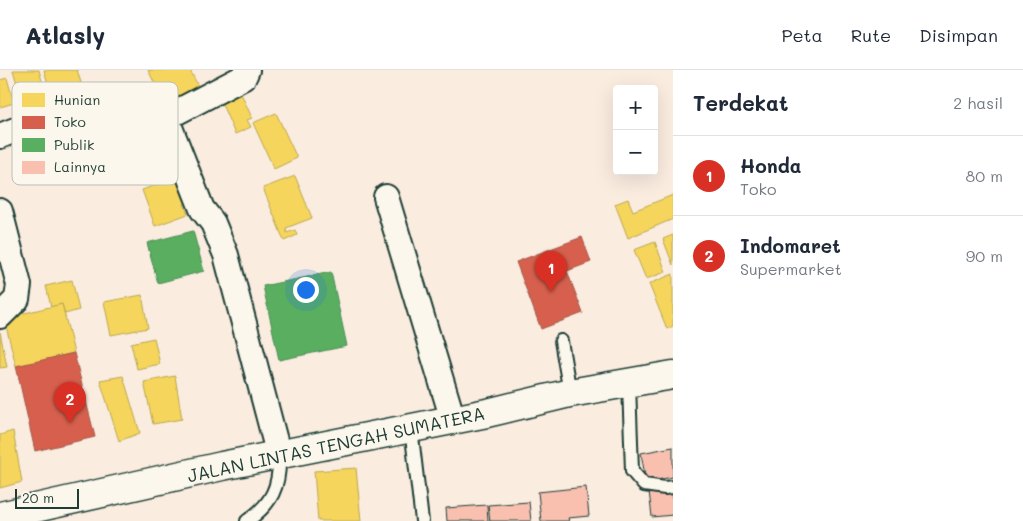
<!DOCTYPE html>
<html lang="id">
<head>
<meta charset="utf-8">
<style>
  body { margin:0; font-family:Mali,sans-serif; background:#f2f2f3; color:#1f2937 }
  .controls { position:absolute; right:15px; top:15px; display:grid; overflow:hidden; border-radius:5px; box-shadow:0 5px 20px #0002 }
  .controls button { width:45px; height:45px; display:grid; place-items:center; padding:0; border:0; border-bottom:1px solid #e0e1e3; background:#fff; color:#1f2937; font:25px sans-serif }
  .scale { position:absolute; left:15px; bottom:12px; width:64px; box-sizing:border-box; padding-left:5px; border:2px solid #1f3d34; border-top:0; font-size:14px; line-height:18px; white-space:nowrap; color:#1f3d34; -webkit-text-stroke:4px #fbf7ec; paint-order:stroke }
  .you { position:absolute; left:305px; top:219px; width:18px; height:18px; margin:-12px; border:4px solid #fff; border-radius:50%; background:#1a73e8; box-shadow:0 0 0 8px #1a73e833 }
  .badge { display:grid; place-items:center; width:32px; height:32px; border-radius:50%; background:#d93025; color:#fff; font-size:16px; font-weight:700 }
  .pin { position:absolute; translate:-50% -41px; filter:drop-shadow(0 1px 2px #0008) }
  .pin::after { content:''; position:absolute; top:26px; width:18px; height:15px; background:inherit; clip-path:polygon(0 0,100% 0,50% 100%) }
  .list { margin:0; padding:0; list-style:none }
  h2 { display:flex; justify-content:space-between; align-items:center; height:65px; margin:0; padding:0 20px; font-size:21px }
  h2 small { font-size:16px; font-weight:400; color:#747a83 }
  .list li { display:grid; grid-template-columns:32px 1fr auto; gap:15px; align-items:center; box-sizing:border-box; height:80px; padding:0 20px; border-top:1px solid #e0e1e3 }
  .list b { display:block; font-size:19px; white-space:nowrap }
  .list p { margin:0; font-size:16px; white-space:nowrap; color:#747a83 }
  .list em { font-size:16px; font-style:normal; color:#747a83 }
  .map { position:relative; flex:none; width:673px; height:451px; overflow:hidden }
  header { display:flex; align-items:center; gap:30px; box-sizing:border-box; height:70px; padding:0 25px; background:#fff; border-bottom:1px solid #e0e1e3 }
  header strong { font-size:24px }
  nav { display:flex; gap:28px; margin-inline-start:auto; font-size:18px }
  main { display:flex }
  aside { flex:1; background:#fff }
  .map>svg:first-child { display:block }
  .homes { fill:#f6d55c; stroke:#b6a750 }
  .shops { fill:#d6604d; stroke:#9f5646 }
  .public { fill:#5aae61; stroke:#488c54 }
  .building { fill:#f9c0b0; stroke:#1f3d34 }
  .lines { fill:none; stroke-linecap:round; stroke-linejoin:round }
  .service-casing { stroke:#1f3d34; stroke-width:16 }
  .minor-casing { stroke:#1f3d34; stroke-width:28 }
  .trunk-casing { stroke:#1f3d34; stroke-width:31 }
  .service { stroke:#fbf7ec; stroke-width:12 }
  .minor { stroke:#fbf7ec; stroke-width:24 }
  .trunk { stroke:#fbf7ec; stroke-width:28 }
  .labels { text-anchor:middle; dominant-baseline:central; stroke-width:5; stroke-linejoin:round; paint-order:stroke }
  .street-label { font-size:18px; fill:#1f3d34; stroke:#fbf7ec }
  .key { fill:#fbf7ec; stroke:#b9bfb5; stroke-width:1 }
  .key-label { font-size:14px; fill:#1f3d34 }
</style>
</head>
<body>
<header>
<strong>Atlasly</strong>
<nav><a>Peta</a><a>Rute</a><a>Disimpan</a></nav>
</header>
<main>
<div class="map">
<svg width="673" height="451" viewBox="0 0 673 451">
  <rect width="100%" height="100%" fill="#fbece0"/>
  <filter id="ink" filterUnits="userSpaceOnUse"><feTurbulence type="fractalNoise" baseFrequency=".02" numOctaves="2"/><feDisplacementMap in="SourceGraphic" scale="10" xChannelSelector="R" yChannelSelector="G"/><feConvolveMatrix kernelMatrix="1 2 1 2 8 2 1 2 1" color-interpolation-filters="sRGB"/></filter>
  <g filter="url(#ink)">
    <g class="homes">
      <path d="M13,0H39L46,25L22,31Z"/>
      <path d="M44,0H77L83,19L52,28Z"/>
      <path d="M148,0H190L199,18L165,34Z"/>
      <path d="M7,8L14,33L0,37V10Z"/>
      <path d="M240,21L252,48L247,50L251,57L235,64L220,30Z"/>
      <path d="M276,43L297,88L274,99L253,53Z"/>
      <path d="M161,61L179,96L147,112L127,72Z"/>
      <path d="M179,102L190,131L184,134L188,144L155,156L142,120L175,108L173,104Z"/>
      <path d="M295,106L312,148L286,158L287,163L295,160L297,165L284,171L263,118Z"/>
      <path d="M673,125V149L628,168L615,134L628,129L633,141Z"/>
      <path d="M673,165V195L663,169Z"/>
      <path d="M655,172L666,202L646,209L634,180Z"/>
      <path d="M673,204V256L667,259L649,214Z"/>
      <path d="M72,210L79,240L65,244L62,234L51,237L46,216Z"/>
      <path d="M142,225L148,258L111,265L104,232Z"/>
      <path d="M62,234L74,283L16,296L4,248Z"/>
      <path d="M0,262L7,297L0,298Z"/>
      <path d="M154,268L160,294L137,299L131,273Z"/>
      <path d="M123,306L140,363L119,371L100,310Z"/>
      <path d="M175,306L182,349L153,354L144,312Z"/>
      <path d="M13,361L22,412L0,418V365Z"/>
      <path d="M356,398L361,451H318L314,401Z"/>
    </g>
    <g class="shops">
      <path d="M582,167L591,192L567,201L583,243L541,259L516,192Z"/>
      <path d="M74,283L95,367L35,381L16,296Z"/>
    </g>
    <g class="public">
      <path d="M193,161L204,201L158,213L147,173Z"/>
      <path d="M331,202L347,276L279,290L263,216Z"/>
    </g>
    <g class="building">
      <path d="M673,377V407L646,412L641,383Z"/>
      <path d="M586,417L589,446L568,448L569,451H541L538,422Z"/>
      <path d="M673,418V445L652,447L649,421Z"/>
      <path d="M529,432L531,451H490L488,435Z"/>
      <path d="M487,435L488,451H447L446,438Z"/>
    </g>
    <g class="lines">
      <g class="service-casing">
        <g id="service">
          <path d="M561,271L570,323"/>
          <path d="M629,314L632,401L644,415L665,418L673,417"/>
          <path d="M411,358L422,451"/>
          <path d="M247,451C272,434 280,416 279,386"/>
        </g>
      </g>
      <g class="minor-casing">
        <g id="minor">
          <path d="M166,47L202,139L213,153L226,185L279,386"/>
          <path d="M0,66L61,42L71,47L99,78L104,80L244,7L247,0"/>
          <path d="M386,127L453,350"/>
          <path d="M0,141L19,215L17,229L0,246"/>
        </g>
      </g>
      <g class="trunk-casing">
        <path id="trunk" d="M0,446L222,396L487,343L570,323L673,305"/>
      </g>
      <use href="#service" class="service"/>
      <use href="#minor" class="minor"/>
      <use href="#trunk" class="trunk"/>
    </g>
  </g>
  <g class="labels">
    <g class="street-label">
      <text transform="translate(336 374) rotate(-12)">JALAN LINTAS TENGAH SUMATERA</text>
    </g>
  </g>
  <rect x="12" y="12" width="166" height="103" rx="8" class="key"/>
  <rect x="22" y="23" width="23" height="14" fill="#f6d55c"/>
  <rect x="22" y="46" width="23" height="13" fill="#d6604d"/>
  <rect x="22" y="68" width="23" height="14" fill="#5aae61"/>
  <rect x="22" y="91" width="23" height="13" fill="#f9c0b0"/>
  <g class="key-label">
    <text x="54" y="35">Hunian</text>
    <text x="54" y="57">Toko</text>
    <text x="54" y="80">Publik</text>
    <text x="54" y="102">Lainnya</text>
  </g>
</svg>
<div class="controls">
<button>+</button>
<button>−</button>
</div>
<div class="scale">20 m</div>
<div class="you"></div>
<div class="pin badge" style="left:551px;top:222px">1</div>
<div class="pin badge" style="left:70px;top:353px">2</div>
</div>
<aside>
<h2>Terdekat<small>2 hasil</small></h2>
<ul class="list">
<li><span class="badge">1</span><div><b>Honda</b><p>Toko</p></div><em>80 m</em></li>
<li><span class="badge">2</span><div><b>Indomaret</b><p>Supermarket</p></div><em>90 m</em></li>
</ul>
</aside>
</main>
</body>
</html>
